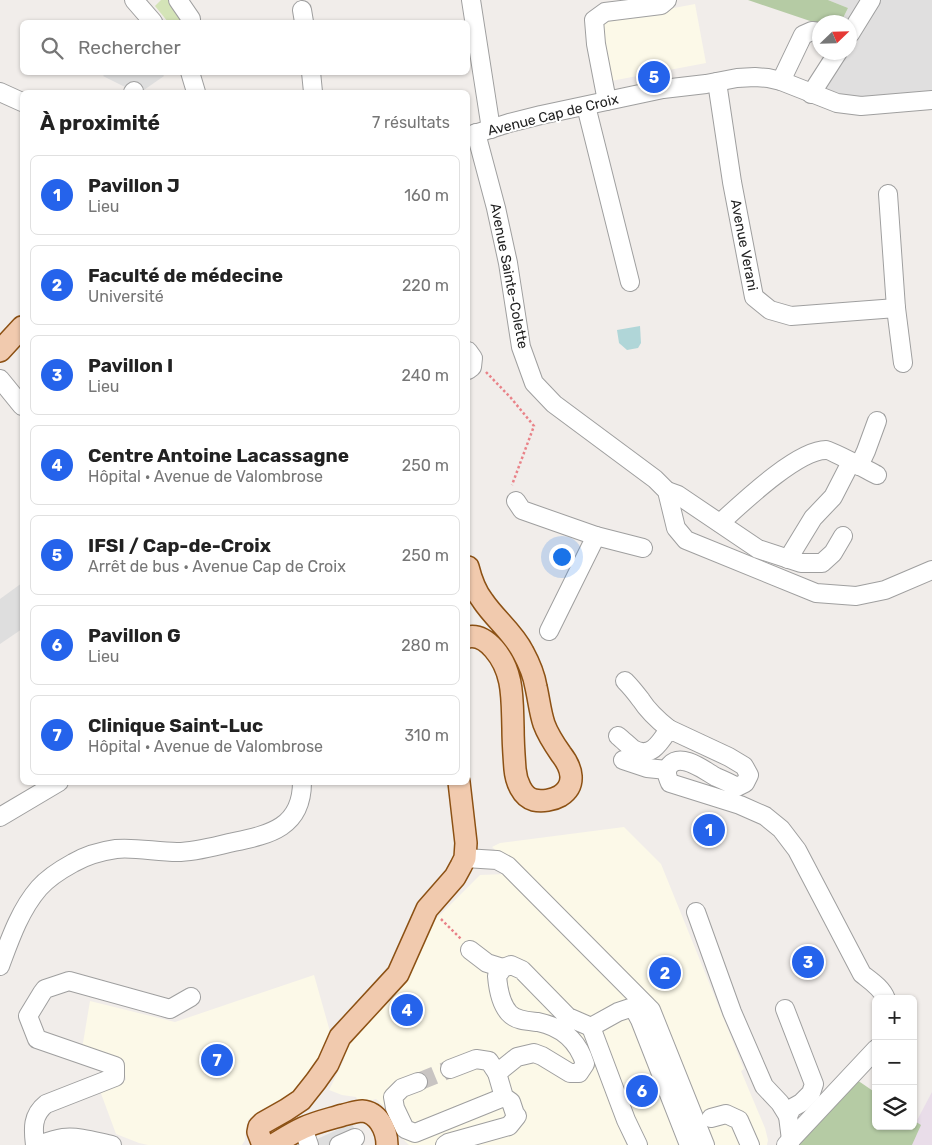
<!DOCTYPE html>
<html lang="fr">
<head>
<meta charset="utf-8">
<style>
  body { margin:0; font-family:Rubik,sans-serif; background:#f2f2f2; color:#222 }
  .controls { position:absolute; right:15px; bottom:15px; display:grid; overflow:hidden; border-radius:8px; box-shadow:0 1px 4px #0004 }
  .controls button { width:45px; height:45px; display:grid; place-items:center; padding:0; border:0; border-bottom:1px solid #e0e0e0; background:#fff; color:#222; font:25px sans-serif }
  .compass { position:absolute; left:812px; top:15px; width:45px; height:45px; border-radius:50%; background:#fff; box-shadow:0 1px 4px #0004; rotate:67deg }
  .you { position:absolute; left:561px; top:556px; width:18px; height:18px; margin:-12px; border:4px solid #fff; border-radius:50%; background:#1a73e8; box-shadow:0 0 0 8px #1a73e833 }
  .badge { display:grid; place-items:center; width:32px; height:32px; border-radius:50%; background:#2563eb; color:#fff; font-size:16px; font-weight:700 }
  .pin { position:absolute; translate:-50% -50%; border:2px solid #fff; box-shadow:0 1px 5px #0006 }
  .list { margin:0; padding:0; list-style:none }
  h2 { display:flex; justify-content:space-between; align-items:center; height:65px; margin:0; padding:0 20px; font-size:21px }
  h2 small { font-size:16px; font-weight:400; color:#767676 }
  .list li { display:grid; grid-template-columns:32px 1fr auto; gap:15px; align-items:center; box-sizing:border-box; height:80px; margin:0 10px 10px; padding:0 10px; border:1px solid #e0e0e0; border-radius:8px }
  .list b { display:block; font-size:19px; white-space:nowrap }
  .list p { margin:0; font-size:16px; white-space:nowrap; color:#767676 }
  .list em { font-size:16px; font-style:normal; color:#767676 }
  .icon { flex:none; width:28px; height:28px; fill:none; stroke:currentColor; stroke-width:2; stroke-linecap:round; stroke-linejoin:round }
  .map { position:relative; flex:none; width:932px; height:1145px; overflow:hidden }
  .search { position:absolute; background:#fff; box-shadow:0 1px 4px #0004; left:20px; top:20px; width:450px; height:55px; display:flex; align-items:center; gap:12px; box-sizing:border-box; padding:0 18px; border-radius:8px; color:#767676; font-size:19px }
  .panel { position:absolute; background:#fff; box-shadow:0 1px 4px #0004; left:20px; top:90px; width:450px; height:695px; border-radius:8px }
  .map>svg:first-child { display:block }
  .residential { fill:#e0dfdf }
  .industrial { fill:#e9dde9 }
  .education { fill:#fcf9e8 }
  .grass { fill:#d4e4b7 }
  .forest { fill:#b5cba4 }
  .parking { fill:#dedede }
  .water { fill:#b0d6d8 }
  .lines { fill:none; stroke-linecap:round; stroke-linejoin:round }
  .minor-tunnel { stroke:#c8c4c2; stroke-width:18; stroke-dasharray:18 9; stroke-linecap:butt }
  .minor-casing { stroke:#9f9f9f; stroke-width:20 }
  .major-casing { stroke:#8c5114; stroke-width:24 }
  .path { stroke:#e98288; stroke-width:2.5; stroke-dasharray:2.5 2.5; stroke-linecap:butt }
  .minor { stroke:#fff; stroke-width:18 }
  .major { stroke:#f1caae; stroke-width:21 }
  .labels { text-anchor:middle; dominant-baseline:central; stroke-width:4; stroke-linejoin:round; paint-order:stroke }
  .street-label { font-size:14px; fill:#222; stroke:#fff }
</style>
</head>
<body>
<div class="map">
<svg width="932" height="1145" viewBox="0 0 932 1145">
  <rect width="100%" height="100%" fill="#f1edea"/>
  <path class="residential" d="M828,0H932V92L853,98L810,83L826,53L850,52V22H841L848,8Z"/>
  <path class="industrial" d="M932,1092V1145H904Z"/>
  <g class="education">
    <path d="M695,4L706,63L611,81L600,22Z"/>
    <path d="M624,827L661,864L744,1069L741,1071L765,1128L768,1140L767,1145H711L654,1001L548,898L492,847L500,843Z"/>
    <path d="M506,874L645,1010L696,1145H409L399,1135L388,1110L376,1099L359,1104L356,1097L342,1095L329,1090L344,1060L346,1046L409,978L430,925L480,875Z"/>
    <path d="M314,975L331,1035L321,1058L303,1083L282,1100L261,1110L248,1120L246,1128L245,1140L242,1145H148L139,1143L116,1134L99,1088L126,1080L123,1063L82,1049L90,1001L175,1022Z"/>
  </g>
  <path class="grass" d="M161,0H170L184,22H168L155,6Z"/>
  <g class="forest">
    <path d="M748,0H828L848,8L841,22H820L819,24Z"/>
    <path d="M857,1080L876,1093V1126H913V1120L921,1125L912,1145H796Z"/>
  </g>
  <g class="parking">
    <path d="M161,72L164,76L141,92L129,89L103,76L106,73Z"/>
    <path d="M22,583V629L0,644V599Z"/>
    <path d="M352,1123L361,1145H292L312,1134L315,1140Z"/>
  </g>
  <path class="water" d="M640,326L641,343L638,348L627,350L619,343L617,330Z"/>
  <g class="lines">
    <path class="minor-tunnel" d="M418,1082L450,1069"/>
    <g class="minor-casing">
      <g id="minor">
        <path d="M134,0L153,22"/>
        <path d="M178,0L191,19"/>
        <path d="M471,0L491,129"/>
        <path d="M302,10L304,22"/>
        <path d="M850,34L871,0"/>
        <path d="M190,72L196,92"/>
        <path d="M311,72L313,92"/>
        <path d="M781,81L803,35L812,31L820,32"/>
        <path d="M717,82L732,182L754,297L770,310L791,316L896,308L903,363"/>
        <path d="M0,92L22,102"/>
        <path d="M133,92L134,91"/>
        <path d="M811,94L838,52"/>
        <path d="M607,101L596,44L594,20L605,12L661,5L667,0"/>
        <path d="M586,106L630,282"/>
        <path d="M476,133L496,208L508,263L521,347L534,383L554,404L655,479L667,491L676,528L686,540L816,593L856,596L885,590L932,570"/>
        <path d="M468,136L509,123L541,115L663,89L706,84L737,78L755,77L768,78L781,81L837,103L861,106L932,100"/>
        <path d="M888,194L896,308"/>
        <path d="M468,351L473,358L472,367L468,370"/>
        <path d="M0,379L22,406"/>
        <path d="M859,466L866,451L877,421"/>
        <path d="M667,491L678,495L758,549L801,563H822L833,553L843,536"/>
        <path d="M516,501L522,510L596,536L549,631"/>
        <path d="M720,523C741,504 797,450 826,450C831,450 869,471 877,475"/>
        <path d="M596,536L643,548"/>
        <path d="M788,559L813,518L833,497L851,462"/>
        <path d="M625,681C632,688 635,692 641,700C648,711 659,721 669,729"/>
        <path d="M618,736C623,740 628,745 633,749C651,760 661,741 669,729L729,757L744,766L749,775L745,783L737,787C730,783 723,780 716,777C705,771 682,752 670,765C665,771 667,776 670,783L740,805L765,816L781,829L797,850L862,974C871,981 882,988 886,999"/>
        <path d="M623,760L647,768L667,770"/>
        <path d="M0,817L59,782"/>
        <path d="M465,858L497,860L508,866L651,1010L705,1145"/>
        <path d="M696,912L732,1012L764,1086L780,1103L788,1116"/>
        <path d="M470,950L487,963L503,968"/>
        <path d="M0,966C10,939 20,910 39,888C47,879 62,869 73,863C85,856 102,851 116,849C135,847 157,852 177,852C194,852 212,847 229,843C266,835 302,830 302,782"/>
        <path d="M785,1009L814,1084L811,1093L801,1103L792,1108L788,1116L791,1140"/>
        <path d="M591,1027L626,1120L638,1145"/>
        <path d="M450,1069L476,1059L489,1061L497,1073"/>
        <path d="M418,1082L402,1088L393,1097L395,1108L405,1129L415,1133L504,1097"/>
        <path d="M711,1118L726,1114L739,1120L750,1145"/>
        <path d="M303,1128L309,1145"/>
        <path d="M35,1145C33,1129 32,1115 46,1104L115,1077V1066L37,1039L28,1016L42,993L45,989L69,981L170,1009L191,997"/>
        <path d="M39,1145C47,1142 55,1139 63,1138C79,1136 97,1142 112,1145"/>
        <path d="M339,1145L355,1138"/>
        <path d="M445,1145L448,1143L509,1126L517,1116L515,1114L511,1102L504,1097L497,1073L517,1057L534,1053L542,1056L570,1073H579L585,1064C578,1041 562,1027 538,1022C528,1021 516,1021 509,1013C500,1003 498,988 497,976L503,968L511,965L522,970L568,1017L591,1027L618,1012L633,1007L640,1020L689,1145"/>
        <path d="M786,1145L876,1049"/>
      </g>
    </g>
    <g class="major-casing">
      <g id="major">
        <path d="M0,351L22,327"/>
        <path d="M468,567C471,579 475,591 483,601C495,619 513,632 523,652C529,663 534,675 536,687C539,700 540,712 544,724C548,735 554,744 561,754C572,768 577,785 560,796C553,800 542,802 534,800C522,797 516,781 515,769C514,756 513,742 513,728C512,699 514,672 494,649C487,641 478,635 468,637"/>
        <path d="M263,1145L258,1132L259,1127L263,1123L286,1110L301,1100L316,1081L328,1064L340,1037L398,974L427,909L455,877L461,866L465,858L466,843L459,782"/>
        <path d="M273,1145C283,1139 292,1133 303,1128C316,1122 330,1119 343,1115C349,1114 356,1111 362,1111C378,1112 387,1130 387,1145"/>
      </g>
    </g>
    <g class="path">
      <path d="M486,372L511,398L534,426L512,485"/>
      <path d="M441,919L462,940"/>
    </g>
    <use href="#minor" class="minor"/>
    <use href="#major" class="major"/>
  </g>
  <g class="labels">
    <g class="street-label">
      <text transform="translate(553 115) rotate(-14)">Avenue Cap de Croix</text>
      <text transform="translate(744 245) rotate(79)">Avenue Verani</text>
      <text transform="translate(509 276) rotate(79)">Avenue Sainte-Colette</text>
    </g>
  </g>
</svg>
<div class="controls">
<button>+</button>
<button>−</button>
<button><svg class="icon" aria-label="layers" viewBox="0 0 24 24"><path d="M12 4l9 5-9 5-9-5zM3 14l9 5 9-5"/></svg></button>
</div>
<svg class="compass" viewBox="-18 -18 36 36"><path d="M0-13l5 13h-10z" fill="#e53935"/><path d="M0 13l5-13h-10z" fill="#767676"/></svg>
<div class="you"></div>
<div class="pin badge" style="left:709px;top:830px">1</div>
<div class="pin badge" style="left:665px;top:973px">2</div>
<div class="pin badge" style="left:808px;top:962px">3</div>
<div class="pin badge" style="left:407px;top:1010px">4</div>
<div class="pin badge" style="left:654px;top:77px">5</div>
<div class="pin badge" style="left:642px;top:1091px">6</div>
<div class="pin badge" style="left:217px;top:1060px">7</div>
<div class="search"><svg class="icon" aria-label="search" viewBox="0 0 24 24"><circle cx="10" cy="10" r="6"/><path d="M15 15l6 6"/></svg>Rechercher</div>
<section class="panel">
<h2>À proximité<small>7 résultats</small></h2>
<ul class="list">
<li><span class="badge">1</span><div><b>Pavillon J</b><p>Lieu</p></div><em>160 m</em></li>
<li><span class="badge">2</span><div><b>Faculté de médecine</b><p>Université</p></div><em>220 m</em></li>
<li><span class="badge">3</span><div><b>Pavillon I</b><p>Lieu</p></div><em>240 m</em></li>
<li><span class="badge">4</span><div><b>Centre Antoine Lacassagne</b><p>Hôpital · Avenue de Valombrose</p></div><em>250 m</em></li>
<li><span class="badge">5</span><div><b>IFSI / Cap-de-Croix</b><p>Arrêt de bus · Avenue Cap de Croix</p></div><em>250 m</em></li>
<li><span class="badge">6</span><div><b>Pavillon G</b><p>Lieu</p></div><em>280 m</em></li>
<li><span class="badge">7</span><div><b>Clinique Saint-Luc</b><p>Hôpital · Avenue de Valombrose</p></div><em>310 m</em></li>
</ul>
</section>
</div>
</body>
</html>
